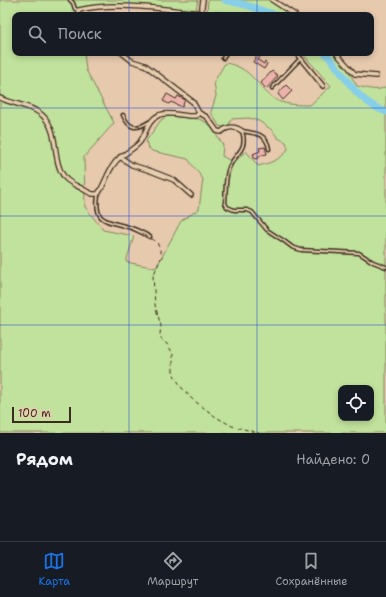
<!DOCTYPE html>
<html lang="ru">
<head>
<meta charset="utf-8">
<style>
  body { margin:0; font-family:"Shantell Sans",sans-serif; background:#242831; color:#f1f3f6 }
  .controls { position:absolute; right:12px; bottom:12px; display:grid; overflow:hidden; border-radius:8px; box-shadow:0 2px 6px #0003 }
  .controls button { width:36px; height:36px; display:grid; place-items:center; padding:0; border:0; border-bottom:1px solid #363941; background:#171b24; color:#f1f3f6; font:20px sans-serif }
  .scale { position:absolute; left:12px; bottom:10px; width:59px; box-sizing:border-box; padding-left:4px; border:2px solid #3b2a1e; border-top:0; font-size:11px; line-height:14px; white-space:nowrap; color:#3b2a1e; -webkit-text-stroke:3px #e6cfaf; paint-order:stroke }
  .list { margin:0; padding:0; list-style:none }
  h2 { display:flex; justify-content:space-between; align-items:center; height:52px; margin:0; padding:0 16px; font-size:17px }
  h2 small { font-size:13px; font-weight:400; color:#9ea1a6 }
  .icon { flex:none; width:22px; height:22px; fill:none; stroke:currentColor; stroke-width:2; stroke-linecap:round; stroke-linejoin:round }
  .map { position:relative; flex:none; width:386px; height:433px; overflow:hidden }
  .search { position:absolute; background:#171b24; box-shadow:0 2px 6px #0003; left:12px; right:12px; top:12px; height:44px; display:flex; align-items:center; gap:10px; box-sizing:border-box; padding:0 14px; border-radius:8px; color:#9ea1a6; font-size:15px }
  .sheet { height:108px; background:#171b24 }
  nav { display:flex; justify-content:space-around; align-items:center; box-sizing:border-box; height:56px; border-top:1px solid #363941; background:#171b24; font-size:11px; color:#9ea1a6 }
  nav a { display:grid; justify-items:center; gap:2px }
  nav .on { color:#1a73e8 }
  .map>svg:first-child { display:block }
  .green { fill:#c1e29c; stroke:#7e865d; fill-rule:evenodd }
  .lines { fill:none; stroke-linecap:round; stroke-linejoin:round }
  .river { stroke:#87cee8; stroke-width:7 }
  .building { fill:#edb2ac; stroke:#3b2a1e }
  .service-casing { stroke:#3b2a1e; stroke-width:5 }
  .minor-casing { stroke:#3b2a1e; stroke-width:6 }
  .path { stroke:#3b2a1e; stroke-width:1; stroke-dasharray:4 3; stroke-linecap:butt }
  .service { stroke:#e6cfaf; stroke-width:2 }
  .minor { stroke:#e6cfaf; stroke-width:3.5 }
  .grid { fill:none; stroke:#1d4ed8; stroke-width:1; stroke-opacity:0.55 }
</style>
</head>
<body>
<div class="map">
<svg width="386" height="433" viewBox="0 0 386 433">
  <rect width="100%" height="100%" fill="#e7c9ae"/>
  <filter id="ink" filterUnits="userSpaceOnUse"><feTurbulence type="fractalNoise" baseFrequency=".025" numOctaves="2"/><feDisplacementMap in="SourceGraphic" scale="8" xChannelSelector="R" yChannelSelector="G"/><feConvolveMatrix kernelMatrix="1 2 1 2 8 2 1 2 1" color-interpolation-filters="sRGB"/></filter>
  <g filter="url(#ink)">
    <g class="green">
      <path d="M0,0H198L196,10L109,5L80,9L77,15H15V53H84L86,70L114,123L84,157L85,207L103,230L134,236L126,262L156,268L181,221L199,209L203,179L188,159L152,151L148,147L146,141L161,120L168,116L199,119L209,124L223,145L222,156L234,163L246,151L258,166C270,163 281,160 288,149L286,142L278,138L272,130L259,121L249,118L231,119L229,125L224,127L219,126L211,112L216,96L214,82L225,63C251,67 256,85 273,98C281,105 300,105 310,105L331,86L302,53H333L346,67L357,86C367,88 376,92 386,87V433H0ZM341,388H371V418H341Z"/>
      <path d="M208,0H269L291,15H237L207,12Z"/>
    </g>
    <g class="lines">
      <g class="river">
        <path d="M225,0L246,5L276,15"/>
        <path d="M325,53C348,77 353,99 386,112"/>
      </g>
    </g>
    <g class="building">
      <path d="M258,53H262L258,60L264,64L265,62L267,64L264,69L253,62Z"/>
      <path d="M272,71L278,76L266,89L261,83Z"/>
      <path d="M286,85L292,91L283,100L278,94Z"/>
      <path d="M167,94L176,99L178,96L185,100L182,107L171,102L169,104L163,101Z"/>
      <path d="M265,147L267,154L258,156L259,158L255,159L253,154L260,151L259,148Z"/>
    </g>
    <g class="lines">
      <g class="service-casing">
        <g id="service">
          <path d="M70,0L73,3L75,9L78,10"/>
          <path d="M223,58L226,53"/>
          <path d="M272,88L300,59"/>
          <path d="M123,115C129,129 136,130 149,122"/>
          <path d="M269,149C267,134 256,133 242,131C249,152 232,154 228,171C225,181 226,193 225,203L227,207L234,210H247L252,212L267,230L284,241L292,247L301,250L359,253L373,262L386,267"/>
          <path d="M98,194C94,223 105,220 128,227C136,229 143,233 150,237"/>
        </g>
      </g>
      <g class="minor-casing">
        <g id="minor">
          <path d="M272,0L295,15"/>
          <path d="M201,14L203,0"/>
          <path d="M77,15L79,10C122,0 178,12 222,15"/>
          <path d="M122,53L132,61L145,65L193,102L199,113"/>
          <path d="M296,53L323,86"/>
          <path d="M336,53L355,74L376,76"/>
          <path d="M0,98C14,105 34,105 45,118C60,136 51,162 66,179C69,182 75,185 79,187C84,189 88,193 93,194H98C105,184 107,173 114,164C120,154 133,151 140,142C146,133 148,120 159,115C171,111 184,117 196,116L199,113"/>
          <path d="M199,113L207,117L217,131L221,132C228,126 235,126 242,131"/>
          <path d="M120,157L132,165L151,171L174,180L191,195"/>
        </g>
      </g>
      <path class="path" d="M152,239L157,242L162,256L153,276L155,305L161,326L160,334L161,339L168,345L173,354V371L175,377L182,388L192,399L216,417L232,426L259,433"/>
      <use href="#service" class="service"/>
      <use href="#minor" class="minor"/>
    </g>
  </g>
  <path class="grid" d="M129,0V15M257,0V15M129,53V433M257,53V433M0,108H386M0,216H386M0,325H386"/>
</svg>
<div class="controls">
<button><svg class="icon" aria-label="locate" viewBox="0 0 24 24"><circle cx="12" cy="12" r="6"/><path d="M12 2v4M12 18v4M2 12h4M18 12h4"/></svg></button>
</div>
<div class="scale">100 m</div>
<div class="search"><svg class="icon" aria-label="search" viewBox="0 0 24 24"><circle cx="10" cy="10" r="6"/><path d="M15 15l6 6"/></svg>Поиск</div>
</div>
<section class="sheet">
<h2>Рядом<small>Найдено: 0</small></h2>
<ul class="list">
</ul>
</section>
<nav>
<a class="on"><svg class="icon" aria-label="map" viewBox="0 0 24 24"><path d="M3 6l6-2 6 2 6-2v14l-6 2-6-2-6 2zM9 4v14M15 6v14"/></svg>Карта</a>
<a><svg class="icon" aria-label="directions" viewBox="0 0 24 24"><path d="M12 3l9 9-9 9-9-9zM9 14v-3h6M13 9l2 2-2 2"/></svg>Маршрут</a>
<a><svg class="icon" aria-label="saved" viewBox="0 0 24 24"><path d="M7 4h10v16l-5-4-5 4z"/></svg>Сохранённые</a>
</nav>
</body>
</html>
